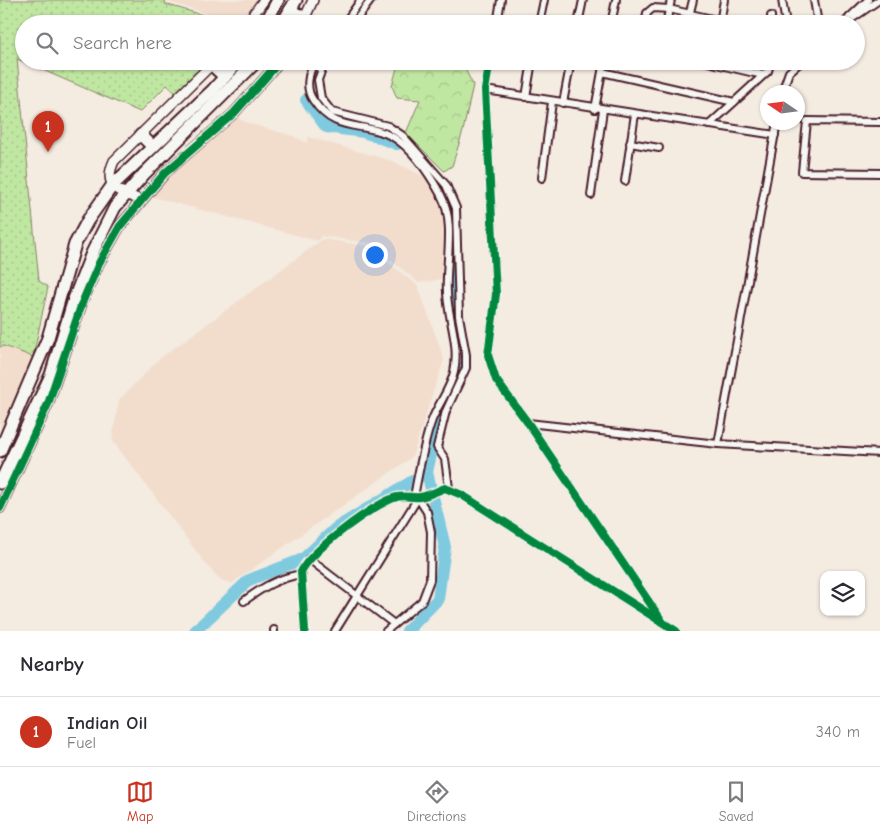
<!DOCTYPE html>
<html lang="en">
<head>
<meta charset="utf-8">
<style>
  body { margin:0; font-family:"Comic Neue",sans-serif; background:#f2f2f3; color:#2b2b33 }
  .controls { position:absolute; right:15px; bottom:15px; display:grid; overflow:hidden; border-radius:10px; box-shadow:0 1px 4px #0004 }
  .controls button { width:45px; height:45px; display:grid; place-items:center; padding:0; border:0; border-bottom:1px solid #e1e1e2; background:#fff; color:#2b2b33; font:25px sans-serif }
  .compass { position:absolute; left:760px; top:85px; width:45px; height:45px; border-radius:50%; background:#fff; box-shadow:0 1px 4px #0004; rotate:283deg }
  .you { position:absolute; left:374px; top:254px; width:18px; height:18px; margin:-12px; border:4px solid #fff; border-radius:50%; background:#1a73e8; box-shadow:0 0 0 8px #1a73e833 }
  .badge { display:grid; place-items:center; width:32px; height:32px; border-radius:50%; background:#c8321e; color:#fff; font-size:16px; font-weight:700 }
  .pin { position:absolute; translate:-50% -41px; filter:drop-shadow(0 1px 2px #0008) }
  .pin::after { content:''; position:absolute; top:26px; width:18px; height:15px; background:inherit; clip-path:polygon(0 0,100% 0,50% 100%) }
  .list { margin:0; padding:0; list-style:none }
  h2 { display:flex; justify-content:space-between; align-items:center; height:65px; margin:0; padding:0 20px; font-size:21px }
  h2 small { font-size:16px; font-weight:400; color:#7c7c81 }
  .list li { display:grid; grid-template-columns:32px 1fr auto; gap:15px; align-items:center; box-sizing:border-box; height:70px; padding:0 20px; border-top:1px solid #e1e1e2 }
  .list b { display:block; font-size:19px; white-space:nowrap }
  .list p { margin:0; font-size:16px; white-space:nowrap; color:#7c7c81 }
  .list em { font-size:16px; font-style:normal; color:#7c7c81 }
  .icon { flex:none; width:28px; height:28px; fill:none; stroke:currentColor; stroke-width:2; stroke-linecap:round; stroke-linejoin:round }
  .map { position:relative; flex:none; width:880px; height:631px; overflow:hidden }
  .search { position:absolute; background:#fff; box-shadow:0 1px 4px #0004; left:15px; right:15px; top:15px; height:55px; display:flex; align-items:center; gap:12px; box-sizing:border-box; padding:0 18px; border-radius:28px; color:#7c7c81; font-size:19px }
  .sheet { height:135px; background:#fff }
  nav { display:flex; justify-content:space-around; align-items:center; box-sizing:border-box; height:70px; border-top:1px solid #e1e1e2; background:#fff; font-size:14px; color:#7c7c81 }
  nav a { display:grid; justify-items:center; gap:2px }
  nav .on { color:#c8321e }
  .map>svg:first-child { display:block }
  .built { fill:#f2ddcc }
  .grass { fill:url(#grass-dots); stroke:#858366 }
  .forest { fill:url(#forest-crowns); stroke:#858366 }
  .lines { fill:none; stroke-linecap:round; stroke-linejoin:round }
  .river { stroke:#80cae0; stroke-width:12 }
  .street-casing { stroke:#4a1f2b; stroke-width:10 }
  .secondary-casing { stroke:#4a1f2b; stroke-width:12 }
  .highway-casing { stroke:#4a1f2b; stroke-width:15 }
  .street { stroke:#f6f6f2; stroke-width:6 }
  .secondary { stroke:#f6f6f2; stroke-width:9 }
  .highway { stroke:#f6f6f2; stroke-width:11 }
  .cycleway-casing { stroke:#f6f6f2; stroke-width:11 }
  .cycleway { stroke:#00873e; stroke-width:8 }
</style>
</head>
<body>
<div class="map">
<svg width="880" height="631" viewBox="0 0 880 631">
  <defs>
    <pattern id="grass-dots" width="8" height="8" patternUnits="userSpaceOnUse" patternTransform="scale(1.25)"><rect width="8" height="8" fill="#c0e7a2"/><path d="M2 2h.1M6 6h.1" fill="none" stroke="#a6c68c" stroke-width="1.8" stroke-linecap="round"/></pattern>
    <pattern id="forest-crowns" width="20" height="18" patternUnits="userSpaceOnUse" patternTransform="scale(1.25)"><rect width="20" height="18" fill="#c0e7a2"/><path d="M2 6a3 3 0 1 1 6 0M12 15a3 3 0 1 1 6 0" fill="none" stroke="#a6c68c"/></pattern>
  </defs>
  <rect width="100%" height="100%" fill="#f4ebe1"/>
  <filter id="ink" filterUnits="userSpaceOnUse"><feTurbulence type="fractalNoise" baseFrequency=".02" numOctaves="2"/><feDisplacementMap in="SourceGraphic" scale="10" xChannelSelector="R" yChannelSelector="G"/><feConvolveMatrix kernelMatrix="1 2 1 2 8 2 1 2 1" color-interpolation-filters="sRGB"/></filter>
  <g filter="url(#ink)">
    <g class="built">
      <path d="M169,0H262L243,24L168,2Z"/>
      <path d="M234,116L247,123L293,136L307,143L308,137L392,161L425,177L439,199L444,221L442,279L419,283L370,243L321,236L318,241L149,196L166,175Z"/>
      <path d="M323,239L367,246L418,286L444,359L412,457L232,583L221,580L209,568L112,440L119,400L158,360Z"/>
      <path d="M4,347L33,357L0,432V348Z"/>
    </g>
    <path class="grass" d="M0,0H166L165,4L233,24H24V61H208L179,96L167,85L140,112L17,59L39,281L48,287L33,357L4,346L0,347Z"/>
    <path class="forest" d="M399,61H461L473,85L463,131L452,166L444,171L406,133L420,100L397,98L392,86Z"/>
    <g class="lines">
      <g class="river">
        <path d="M348,24L367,0"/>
        <path d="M306,100L326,127L364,132L397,144"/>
        <path d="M444,185L454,216"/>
        <path d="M455,272L453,285L458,314"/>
        <path d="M195,631L249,580L303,559L336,528L427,472"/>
        <path d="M407,631L438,599L445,547L427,472L441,410L463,367"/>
      </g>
      <g class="street-casing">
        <g id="street">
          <path d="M782,0L786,24"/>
          <path d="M814,0L818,24"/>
          <path d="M868,0L850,17L853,18L879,0"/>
          <path d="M771,16V24"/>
          <path d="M720,23L724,0"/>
          <path d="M344,24L361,0"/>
          <path d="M353,24L371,0"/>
          <path d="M497,24L501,0"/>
          <path d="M539,24L544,0"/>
          <path d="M578,24L583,0"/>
          <path d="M611,24L616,0"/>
          <path d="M645,24L647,13L653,8L669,9L734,24"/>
          <path d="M666,24L671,0"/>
          <path d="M687,24L693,0"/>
          <path d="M843,24L850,17"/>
          <path d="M315,61C308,73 305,89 313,100C336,135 363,120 393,137C413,149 430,175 441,195C456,223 445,262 447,293C448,319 460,345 454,372C451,388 438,404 432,420C423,445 419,471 414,497"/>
          <path d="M325,61L318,80L321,98L332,112L388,126L403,136L446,185L456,208L459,316L466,355V368L446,411L437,447L445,459L449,488"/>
          <path d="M490,61L485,90L496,294L488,355L496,380L528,423L662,621"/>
          <path d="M703,61L763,75"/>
          <path d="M602,72L734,102"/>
          <path d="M485,90L775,135"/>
          <path d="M782,92L789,72L802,61"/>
          <path d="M526,97L532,61"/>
          <path d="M563,103L571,61"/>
          <path d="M595,109L604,61"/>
          <path d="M880,122L807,121L802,172L880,173"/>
          <path d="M709,125L768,71L771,61"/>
          <path d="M630,143L659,148"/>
          <path d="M542,178L552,102"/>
          <path d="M625,181L635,114"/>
          <path d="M591,195L603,110"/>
          <path d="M528,423L718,444L880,453"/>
          <path d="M718,444L777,122"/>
          <path d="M309,559L394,624"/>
          <path d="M244,601C263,587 278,578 302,574"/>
          <path d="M274,631V630"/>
          <path d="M305,631L301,572C309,552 376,502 397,497C404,495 412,498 420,497C428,496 437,491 445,488L462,495L676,631"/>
          <path d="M335,631L418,498L427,512L431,532L430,580L422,601L386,631"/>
        </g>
      </g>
      <g class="secondary-casing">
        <g id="secondary">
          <path d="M246,24L264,0"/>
          <path d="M302,24L313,0"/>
          <path d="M141,200C119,192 102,187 114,161L215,61"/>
          <path d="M0,508L48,404L82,303L99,263L120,226L165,173L234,113L280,61"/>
        </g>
      </g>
      <g class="highway-casing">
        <g id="highway">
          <path d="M290,10L305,18"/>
          <path d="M265,24L278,0"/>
          <path d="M282,24L296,0"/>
          <path d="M212,65L225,77"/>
          <path d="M141,135L153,147"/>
          <path d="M0,451L48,338L75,244L88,220L112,186L213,90L239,61"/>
          <path d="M0,483L51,375L74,299L92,253L115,207L144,174L257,61"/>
        </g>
      </g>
      <use href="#street" class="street"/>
      <use href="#secondary" class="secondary"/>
      <use href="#highway" class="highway"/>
      <g class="cycleway-casing">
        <g id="cycleway">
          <path d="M490,61L485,90L496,294L488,355L496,380L528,423L662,621"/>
          <path d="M0,508L48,404L82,303L99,263L120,226L165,173L234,113L280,61"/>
          <path d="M305,631L301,572C309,552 376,502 397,497C404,495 412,498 420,497C428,496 437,491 445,488L462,495L676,631"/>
        </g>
      </g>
      <use href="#cycleway" class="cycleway"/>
    </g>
  </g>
</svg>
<div class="controls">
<button><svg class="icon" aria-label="layers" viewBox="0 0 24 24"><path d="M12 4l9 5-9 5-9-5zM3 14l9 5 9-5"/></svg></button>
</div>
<svg class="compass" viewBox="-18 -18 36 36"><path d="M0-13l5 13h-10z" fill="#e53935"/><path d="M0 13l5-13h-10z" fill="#7c7c81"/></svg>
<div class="you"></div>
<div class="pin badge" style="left:48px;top:152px">1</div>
<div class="search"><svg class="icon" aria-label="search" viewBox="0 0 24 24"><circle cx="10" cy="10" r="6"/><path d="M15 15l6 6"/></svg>Search here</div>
</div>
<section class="sheet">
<h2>Nearby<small></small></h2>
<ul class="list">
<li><span class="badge">1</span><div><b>Indian Oil</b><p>Fuel</p></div><em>340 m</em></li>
</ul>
</section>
<nav>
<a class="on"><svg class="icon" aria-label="map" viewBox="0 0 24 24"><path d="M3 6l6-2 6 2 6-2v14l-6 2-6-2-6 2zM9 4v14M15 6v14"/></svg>Map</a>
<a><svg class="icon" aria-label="directions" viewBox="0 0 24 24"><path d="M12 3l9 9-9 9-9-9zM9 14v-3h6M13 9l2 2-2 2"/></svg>Directions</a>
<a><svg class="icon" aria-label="saved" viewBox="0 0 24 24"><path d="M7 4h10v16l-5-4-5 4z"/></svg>Saved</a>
</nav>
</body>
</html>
